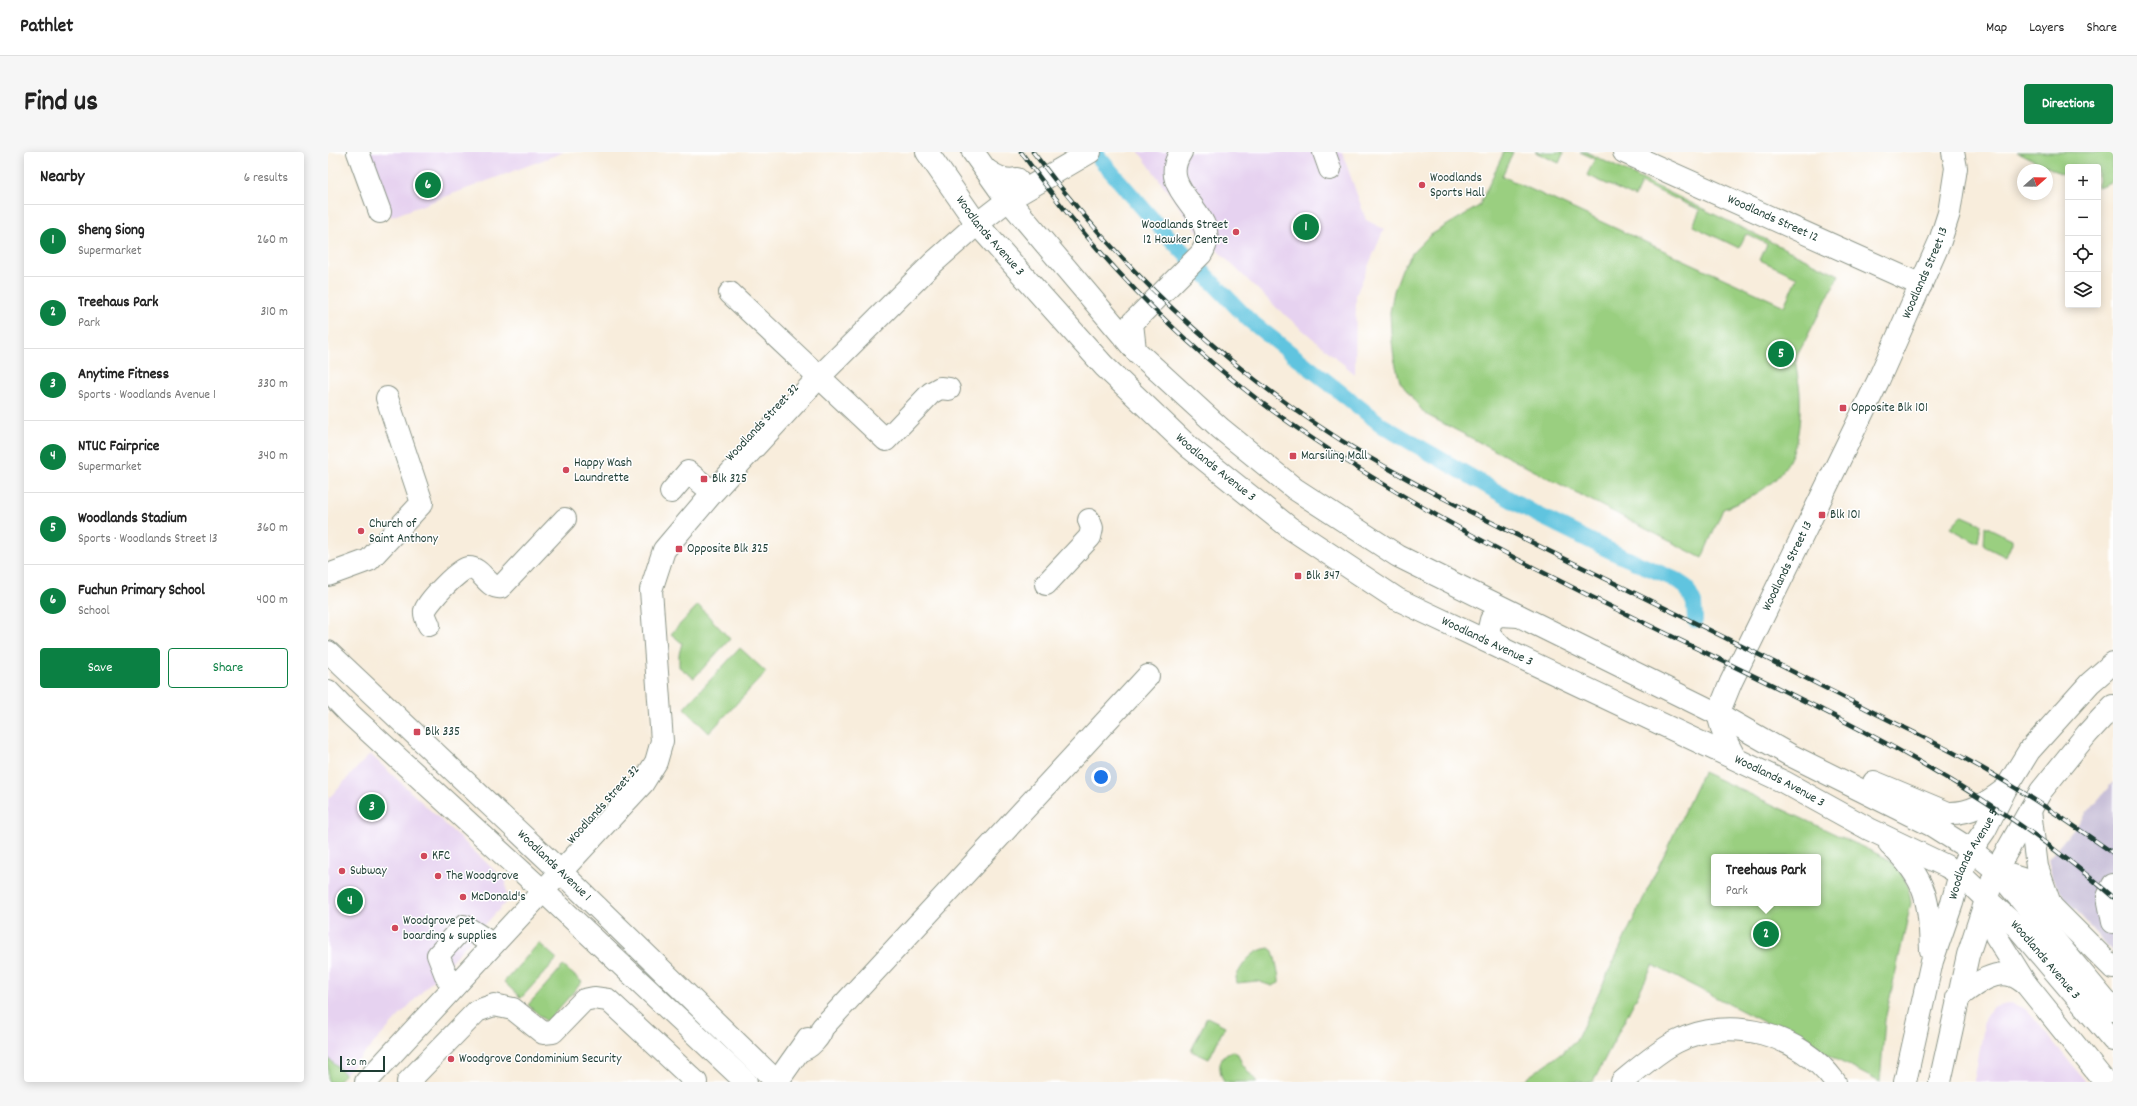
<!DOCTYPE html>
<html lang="en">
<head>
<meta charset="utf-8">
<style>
  body { margin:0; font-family:Dekko,sans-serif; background:#f6f6f6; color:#222 }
  .controls { position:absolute; right:12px; top:12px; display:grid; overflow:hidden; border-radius:4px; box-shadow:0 2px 10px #0003 }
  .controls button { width:36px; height:36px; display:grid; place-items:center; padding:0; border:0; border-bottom:1px solid #e0e0e0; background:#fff; color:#222; font:20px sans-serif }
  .compass { position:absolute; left:1689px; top:12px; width:36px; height:36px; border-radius:50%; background:#fff; box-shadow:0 2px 10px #0003; rotate:70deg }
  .scale { position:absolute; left:12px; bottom:10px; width:45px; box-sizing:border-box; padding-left:4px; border:2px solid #1f3d34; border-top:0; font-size:11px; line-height:14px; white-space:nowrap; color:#1f3d34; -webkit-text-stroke:3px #fff; paint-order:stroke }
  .you { position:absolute; left:773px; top:625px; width:14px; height:14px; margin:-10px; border:3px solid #fff; border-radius:50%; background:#1a73e8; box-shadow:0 0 0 6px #1a73e833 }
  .badge { display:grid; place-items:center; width:26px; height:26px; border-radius:50%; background:#0b8043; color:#fff; font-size:13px; font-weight:700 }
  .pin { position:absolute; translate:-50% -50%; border:2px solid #fff; box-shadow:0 1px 4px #0006 }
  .popup { position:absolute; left:1383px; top:702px; width:110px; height:52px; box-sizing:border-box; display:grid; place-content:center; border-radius:4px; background:#fff; filter:drop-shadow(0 1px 3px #0005); font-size:13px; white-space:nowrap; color:#767676 }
  .popup b { font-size:15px; color:#222 }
  .popup::after { content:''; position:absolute; left:50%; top:100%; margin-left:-8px; border:8px solid transparent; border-top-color:#fff }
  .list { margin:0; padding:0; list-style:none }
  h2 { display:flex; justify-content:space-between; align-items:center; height:52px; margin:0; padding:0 16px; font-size:17px }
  h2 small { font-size:13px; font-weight:400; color:#767676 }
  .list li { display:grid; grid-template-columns:26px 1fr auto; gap:12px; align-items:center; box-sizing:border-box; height:72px; padding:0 16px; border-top:1px solid #e0e0e0 }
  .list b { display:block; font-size:15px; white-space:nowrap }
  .list p { margin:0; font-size:13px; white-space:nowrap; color:#767676 }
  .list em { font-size:13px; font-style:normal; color:#767676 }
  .actions { display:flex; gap:8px; padding:12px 16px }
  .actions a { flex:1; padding:9px 0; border:1px solid #0b8043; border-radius:4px; text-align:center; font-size:14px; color:#0b8043 }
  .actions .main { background:#0b8043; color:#fff }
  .icon { flex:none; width:22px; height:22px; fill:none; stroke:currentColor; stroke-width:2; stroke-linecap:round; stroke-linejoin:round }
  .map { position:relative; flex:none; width:1785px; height:930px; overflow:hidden; border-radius:4px }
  header { display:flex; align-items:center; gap:24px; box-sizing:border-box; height:56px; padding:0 20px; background:#fff; border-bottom:1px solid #e0e0e0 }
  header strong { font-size:19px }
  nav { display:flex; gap:22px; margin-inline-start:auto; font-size:14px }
  .intro { display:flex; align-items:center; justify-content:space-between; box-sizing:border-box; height:96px; padding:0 24px }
  h1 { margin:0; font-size:28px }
  .button { padding:10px 18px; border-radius:4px; background:#0b8043; color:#fff; font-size:14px; font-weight:700 }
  main { display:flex; gap:24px; padding:0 24px }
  aside { flex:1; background:#fff; border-radius:4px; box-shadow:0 2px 10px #0003 }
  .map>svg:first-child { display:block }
  .built { fill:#e6d2f0 }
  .industrial { fill:#c8bfd8 }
  .green { fill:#9acf80; stroke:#5c865a; fill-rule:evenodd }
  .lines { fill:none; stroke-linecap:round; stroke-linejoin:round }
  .canal { stroke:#61c4df; stroke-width:16 }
  .minor-casing { stroke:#8c9588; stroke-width:24 }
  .major-casing { stroke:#8c9588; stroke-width:24 }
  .minor { stroke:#fff; stroke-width:22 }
  .major { stroke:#fff; stroke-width:22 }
  .rail-casing { stroke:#1f3d34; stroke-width:4.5 }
  .rail { stroke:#fff; stroke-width:3; stroke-dasharray:9; stroke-linecap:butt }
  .poi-dot { fill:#d1495b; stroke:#fff; stroke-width:1.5 }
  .labels { text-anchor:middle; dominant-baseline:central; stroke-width:3; stroke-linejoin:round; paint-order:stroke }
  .poi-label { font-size:13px; fill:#1f3d34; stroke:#fff; text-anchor:start }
  .street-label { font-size:13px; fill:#1f3d34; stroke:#fff }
</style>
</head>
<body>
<header>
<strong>Pathlet</strong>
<nav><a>Map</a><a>Layers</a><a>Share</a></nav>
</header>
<div class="intro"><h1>Find us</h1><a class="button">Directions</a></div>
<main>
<aside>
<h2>Nearby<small>6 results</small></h2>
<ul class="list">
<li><span class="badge">1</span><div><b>Sheng Siong</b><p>Supermarket</p></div><em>260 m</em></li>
<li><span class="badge">2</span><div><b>Treehaus Park</b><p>Park</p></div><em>310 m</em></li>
<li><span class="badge">3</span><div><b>Anytime Fitness</b><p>Sports · Woodlands Avenue 1</p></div><em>330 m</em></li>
<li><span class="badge">4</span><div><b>NTUC Fairprice</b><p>Supermarket</p></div><em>340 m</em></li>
<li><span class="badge">5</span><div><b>Woodlands Stadium</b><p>Sports · Woodlands Street 13</p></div><em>360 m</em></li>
<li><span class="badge">6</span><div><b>Fuchun Primary School</b><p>School</p></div><em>400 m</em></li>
</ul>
<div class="actions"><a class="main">Save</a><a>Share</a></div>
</aside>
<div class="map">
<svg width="1785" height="930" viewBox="0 0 1785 930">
  <rect width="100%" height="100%" fill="#fff"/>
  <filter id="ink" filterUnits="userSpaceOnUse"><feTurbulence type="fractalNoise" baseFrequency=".025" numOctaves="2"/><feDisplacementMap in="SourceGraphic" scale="8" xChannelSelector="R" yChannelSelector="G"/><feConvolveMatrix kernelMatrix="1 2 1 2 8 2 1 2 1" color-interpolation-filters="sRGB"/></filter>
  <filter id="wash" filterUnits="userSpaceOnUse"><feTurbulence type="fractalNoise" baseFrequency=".012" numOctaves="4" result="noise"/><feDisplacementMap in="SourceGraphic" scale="16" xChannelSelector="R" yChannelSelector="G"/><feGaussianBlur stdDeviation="0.9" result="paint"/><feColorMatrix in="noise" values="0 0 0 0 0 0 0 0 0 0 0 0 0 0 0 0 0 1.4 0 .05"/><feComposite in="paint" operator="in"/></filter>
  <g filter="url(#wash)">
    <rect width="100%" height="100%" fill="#f8eddc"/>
    <g class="built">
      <path d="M40,0H236L63,65Z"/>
      <path d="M811,0H1014L1038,68L1056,77L1028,143L1027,222L950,157L894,103L866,75Z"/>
      <path d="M42,602L178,729L179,749L17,922L0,906V647Z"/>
      <path d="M1683,851L1697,857L1703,863L1758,930H1646L1658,863L1664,856Z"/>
    </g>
    <path class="industrial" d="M1785,630V800L1736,745L1724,726L1720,707Z"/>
    <g class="green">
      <path d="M1176,0H1185L1174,24L1456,154L1469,125L1432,108L1439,92L1418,82L1411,96L1365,74L1372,58L1313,31L1307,45L1259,23L1267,7L1252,0H1258L1511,123C1500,144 1490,164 1479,185C1476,192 1470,200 1468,207C1467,215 1472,233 1472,243C1474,307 1455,335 1395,357L1374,406L1097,262L1072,230L1066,206L1063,181L1062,160L1066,139L1074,117L1085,100L1101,84L1151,54Z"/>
      <path d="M1207,0H1236L1231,11Z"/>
      <path d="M1689,0H1785V29L1770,35V15H1740V25Z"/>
      <path d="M1635,364L1653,372L1650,390H1647L1622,376L1632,365Z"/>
      <path d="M1657,374L1684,387V391L1678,405L1656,394Z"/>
      <path d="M370,453L402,487L366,526L351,515V502L354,491L343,482Z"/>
      <path d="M412,496L438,520L381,581L356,556Z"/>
      <path d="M1375,620L1558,706C1575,720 1580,729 1583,751L1557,868L1552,930L1325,813L1265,930H1193L1234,901L1248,889ZM1386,705H1490V751H1386Z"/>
      <path d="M211,791L229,807L193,846L176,830Z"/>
      <path d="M941,796L945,799C947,805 952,827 951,831L944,834L929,829L909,831L908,825C915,811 924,798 941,796Z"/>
      <path d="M235,814L254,830L219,870L200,853Z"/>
      <path d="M879,865L897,874L881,907L863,899Z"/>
      <path d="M904,899L910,902L914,912L929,930H896C890,918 889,904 904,899Z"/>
      <path d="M0,906L17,922L9,930H0Z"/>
    </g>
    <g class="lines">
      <path class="canal" d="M766,0L832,76L921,168L1055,274L1206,361L1291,403L1346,427L1358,435L1366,451L1367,468"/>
    </g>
  </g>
  <g filter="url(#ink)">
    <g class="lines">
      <g class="minor-casing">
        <g id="minor">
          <path d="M30,0L52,60"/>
          <path d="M996,0L1002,17"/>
          <path id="s1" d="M1296,0L1593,133"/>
          <path d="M402,141L558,288L603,241L612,236L621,237"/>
          <path d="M807,198L804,171L873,102C899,62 825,42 853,0"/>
          <path d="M343,340L360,320L377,334"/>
          <path d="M0,423L41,408L94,351L59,246"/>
          <path d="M718,432L762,385L764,376L761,368"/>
          <path d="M101,473C99,469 96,463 97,459C99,450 132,416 140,416C154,415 159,437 173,435L237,367"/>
          <path id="s2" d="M1407,606L1397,587L1390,562L1403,530L1550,229L1612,89L1621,61L1628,16L1625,0"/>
          <path d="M1702,659L1709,715L1722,752"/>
          <path d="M1668,718L1785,858"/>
          <path d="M1678,722L1694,727L1722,753L1785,816"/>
          <path d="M1785,733L1780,745L1785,770"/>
          <path d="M1658,747L1668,784L1698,832L1777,930"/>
          <path id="s3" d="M1658,747L1689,775L1785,888"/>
          <path d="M126,834L119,826L110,803L136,774L155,786L163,794"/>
          <path d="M1629,846C1643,836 1665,816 1685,824C1689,825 1694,829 1698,832"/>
          <path d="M473,898C481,897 493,884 494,876L820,524"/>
          <path d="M38,930L315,631L328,610L334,589L323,438L336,398L386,339L491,225L605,111L649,72L680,48L762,0"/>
          <path d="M80,930L149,859L166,853L185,857L215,881L225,880L256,848L266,846L280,848L368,930"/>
          <path d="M449,930L480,886"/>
          <path d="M1294,930C1311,916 1329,900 1348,890C1402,862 1472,882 1507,930"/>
        </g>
      </g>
      <g class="major-casing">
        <g id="major">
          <path id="s4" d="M599,0L649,72L776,214L862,296L962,376L1069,447L1456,630L1541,677L1618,714L1632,722L1658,747"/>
          <path d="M645,0L672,38L807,198L892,276L967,337L1070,404L1390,562L1462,603L1605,674L1643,698L1668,718"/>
          <path d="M657,17C667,24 677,30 689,27"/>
          <path d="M1175,497L1160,481L1163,468L1172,463L1191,464"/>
          <path id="s5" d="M0,500L233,720L449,930"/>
          <path d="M0,539L23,563L215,739L418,930"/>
          <path d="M1546,630L1620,661C1642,662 1659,651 1676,638"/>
          <path d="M1562,693C1600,728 1601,750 1603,798"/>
          <path id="s6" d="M1577,930L1604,809L1624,751L1632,722L1643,698L1657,678L1677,638L1701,599L1762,531L1785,511"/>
          <path d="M1612,930L1640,803L1668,718L1713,639L1759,582L1785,554"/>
        </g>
      </g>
      <use href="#minor" class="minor"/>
      <use href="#major" class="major"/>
      <g class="rail-casing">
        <g id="rail">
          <path d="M693,0C762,97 848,188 945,259C1066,347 1201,415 1335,480C1493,557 1652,628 1785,745"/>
          <path d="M705,0C786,107 879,199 991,274C1064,323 1143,360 1221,399C1325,450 1429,501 1531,553C1574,575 1618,595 1659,619C1703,644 1744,672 1785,701"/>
        </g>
      </g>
      <use href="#rail" class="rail"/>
    </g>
  </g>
  <g class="poi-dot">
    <circle cx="1094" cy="33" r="4"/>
    <circle cx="908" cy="80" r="4"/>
    <rect x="1511" y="252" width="8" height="8" rx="2"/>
    <rect x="961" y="300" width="8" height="8" rx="2"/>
    <circle cx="238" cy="318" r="4"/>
    <rect x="372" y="323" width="8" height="8" rx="2"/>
    <rect x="1490" y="359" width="8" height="8" rx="2"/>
    <circle cx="33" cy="379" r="4"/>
    <rect x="347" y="393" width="8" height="8" rx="2"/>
    <rect x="966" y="420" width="8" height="8" rx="2"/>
    <rect x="85" y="576" width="8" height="8" rx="2"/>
    <circle cx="96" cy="704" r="4"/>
    <circle cx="14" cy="719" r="4"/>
    <circle cx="110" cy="724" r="4"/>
    <circle cx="135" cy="745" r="4"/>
    <circle cx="67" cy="776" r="4"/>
    <circle cx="123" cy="907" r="4"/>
  </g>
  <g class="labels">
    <g class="poi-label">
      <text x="1102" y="26">Woodlands<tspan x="1102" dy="15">Sports Hall</tspan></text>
      <text x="900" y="73" text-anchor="end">Woodlands Street<tspan x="900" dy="15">12 Hawker Centre</tspan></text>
      <text x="1523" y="256">Opposite Blk 101</text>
      <text x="973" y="304">Marsiling Mall</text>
      <text x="246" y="311">Happy Wash<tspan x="246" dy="15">Laundrette</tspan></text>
      <text x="384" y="327">Blk 325</text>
      <text x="1502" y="363">Blk 101</text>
      <text x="41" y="372">Church of<tspan x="41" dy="15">Saint Anthony</tspan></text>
      <text x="359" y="397">Opposite Blk 325</text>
      <text x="978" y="424">Blk 347</text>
      <text x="97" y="580">Blk 335</text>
      <text x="104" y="704">KFC</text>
      <text x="22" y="719">Subway</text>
      <text x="118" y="724">The Woodgrove</text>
      <text x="143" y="745">McDonald's</text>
      <text x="75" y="769">Woodgrove pet<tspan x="75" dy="15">boarding &amp; supplies</tspan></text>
      <text x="131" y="907">Woodgrove Condominium Security</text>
    </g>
    <g class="street-label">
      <text stroke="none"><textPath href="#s1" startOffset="163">Woodlands Street 12</textPath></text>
      <text stroke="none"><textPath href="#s4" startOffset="105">Woodlands Avenue 3</textPath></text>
      <text stroke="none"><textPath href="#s2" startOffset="535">Woodlands Street 13</textPath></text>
      <text transform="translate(435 271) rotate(-47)">Woodlands Street 32</text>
      <text stroke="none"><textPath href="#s4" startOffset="429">Woodlands Avenue 3</textPath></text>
      <text stroke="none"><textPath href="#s2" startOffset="211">Woodlands Street 13</textPath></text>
      <text stroke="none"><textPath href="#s4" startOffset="753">Woodlands Avenue 3</textPath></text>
      <text stroke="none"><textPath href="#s4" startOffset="1077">Woodlands Avenue 3</textPath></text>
      <text transform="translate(276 653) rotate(-48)">Woodlands Street 32</text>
      <text stroke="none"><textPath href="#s6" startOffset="239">Woodlands Avenue 5</textPath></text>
      <text stroke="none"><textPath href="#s5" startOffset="311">Woodlands Avenue 1</textPath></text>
      <text stroke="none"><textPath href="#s3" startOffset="85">Woodlands Avenue 3</textPath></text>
    </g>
  </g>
</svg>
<div class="controls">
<button>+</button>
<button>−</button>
<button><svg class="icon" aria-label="locate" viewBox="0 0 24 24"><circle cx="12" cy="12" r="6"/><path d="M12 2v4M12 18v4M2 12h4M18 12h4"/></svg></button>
<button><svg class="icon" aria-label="layers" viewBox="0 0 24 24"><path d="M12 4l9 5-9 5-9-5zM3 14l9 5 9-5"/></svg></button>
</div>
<svg class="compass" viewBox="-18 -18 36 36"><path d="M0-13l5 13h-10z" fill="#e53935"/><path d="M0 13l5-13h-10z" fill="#767676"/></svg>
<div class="scale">20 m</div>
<div class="you"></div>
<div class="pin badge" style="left:978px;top:75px">1</div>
<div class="pin badge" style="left:1438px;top:782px">2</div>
<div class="popup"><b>Treehaus Park</b>Park</div>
<div class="pin badge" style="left:44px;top:655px">3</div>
<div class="pin badge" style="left:22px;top:749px">4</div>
<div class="pin badge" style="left:1453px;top:202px">5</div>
<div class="pin badge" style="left:100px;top:33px">6</div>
</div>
</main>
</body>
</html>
